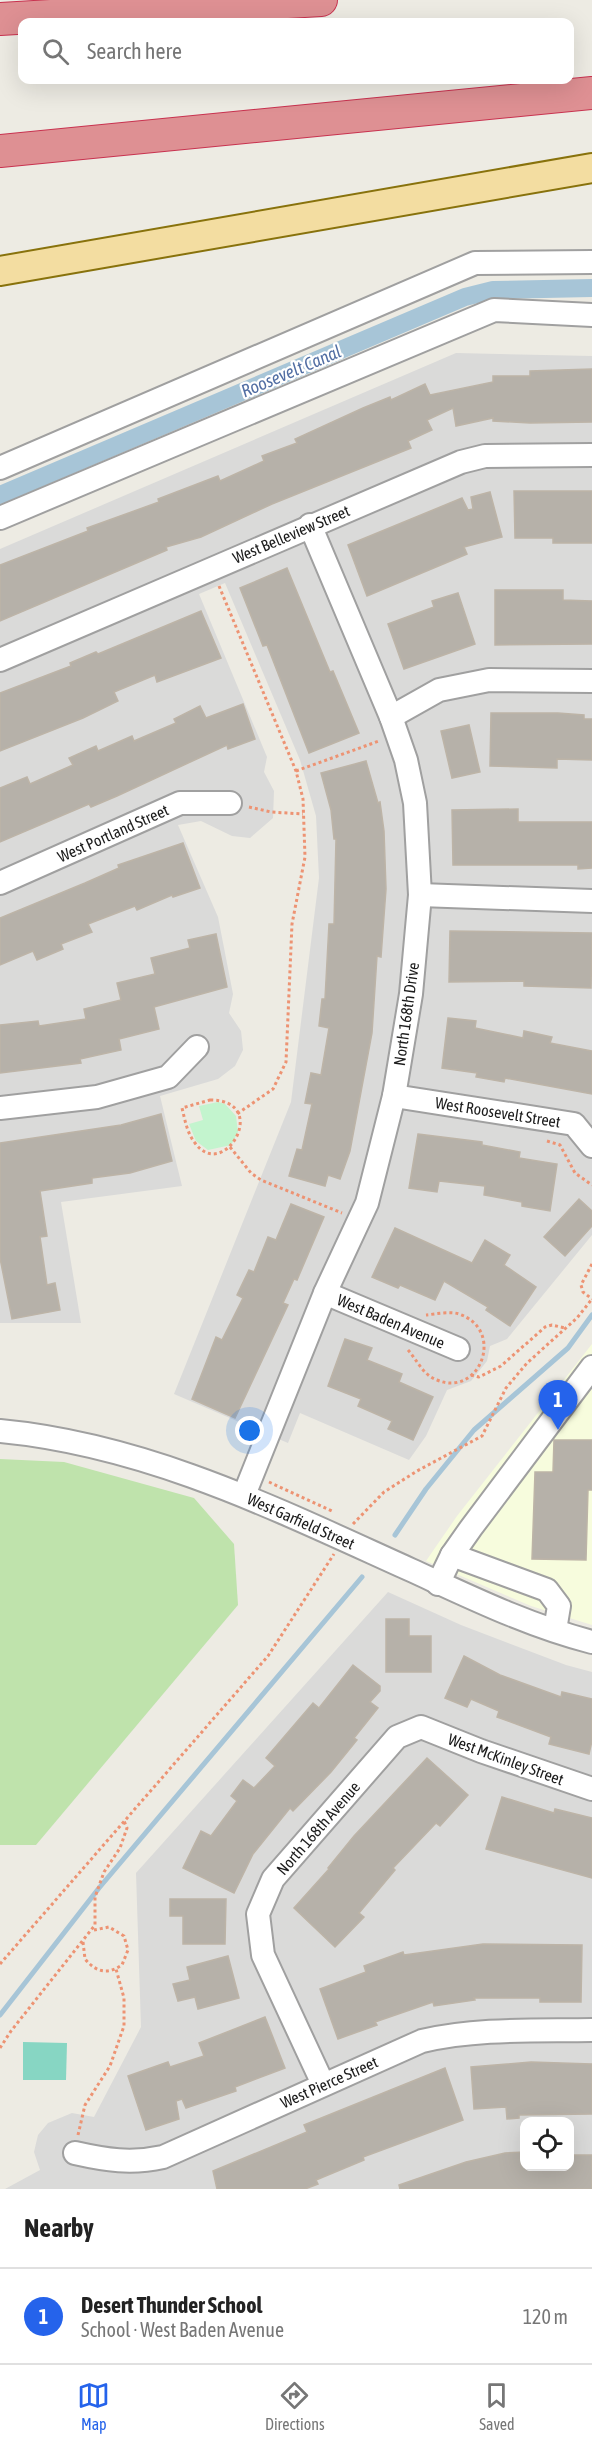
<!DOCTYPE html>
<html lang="en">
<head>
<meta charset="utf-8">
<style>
  body { margin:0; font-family:"Asap Condensed",sans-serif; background:#f6f6f6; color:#222 }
  .controls { position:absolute; right:18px; bottom:18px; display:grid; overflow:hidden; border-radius:12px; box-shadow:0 6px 24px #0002 }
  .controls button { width:54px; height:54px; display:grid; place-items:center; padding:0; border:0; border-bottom:2px solid #e0e0e0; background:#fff; color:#222; font:30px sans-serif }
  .you { position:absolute; left:250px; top:1431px; width:21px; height:21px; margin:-15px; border:4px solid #fff; border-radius:50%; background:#1a73e8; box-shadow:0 0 0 9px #1a73e833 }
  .badge { display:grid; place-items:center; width:39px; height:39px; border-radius:50%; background:#2563eb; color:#fff; font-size:20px; font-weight:700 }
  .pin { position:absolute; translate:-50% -50px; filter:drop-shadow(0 2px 3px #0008) }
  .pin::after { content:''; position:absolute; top:32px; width:21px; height:18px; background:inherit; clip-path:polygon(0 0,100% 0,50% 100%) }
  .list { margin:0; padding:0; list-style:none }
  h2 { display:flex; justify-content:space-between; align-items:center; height:78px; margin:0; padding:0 24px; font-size:26px }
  h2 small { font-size:20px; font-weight:400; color:#767676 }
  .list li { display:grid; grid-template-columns:39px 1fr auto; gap:18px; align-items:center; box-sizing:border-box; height:96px; padding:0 24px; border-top:2px solid #e0e0e0 }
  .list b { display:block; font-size:22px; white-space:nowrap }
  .list p { margin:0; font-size:20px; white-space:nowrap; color:#767676 }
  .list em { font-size:20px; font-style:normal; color:#767676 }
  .icon { flex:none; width:33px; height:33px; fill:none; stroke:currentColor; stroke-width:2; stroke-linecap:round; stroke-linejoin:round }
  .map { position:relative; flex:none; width:592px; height:2189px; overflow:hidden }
  .search { position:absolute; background:#fff; box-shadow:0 6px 24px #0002; left:18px; right:18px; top:18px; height:66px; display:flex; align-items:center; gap:15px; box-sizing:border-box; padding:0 21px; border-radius:12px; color:#767676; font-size:22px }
  .sheet { height:174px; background:#fff }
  nav { display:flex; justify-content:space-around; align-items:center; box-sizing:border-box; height:84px; border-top:2px solid #e0e0e0; background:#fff; font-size:16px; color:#767676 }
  nav a { display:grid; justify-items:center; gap:3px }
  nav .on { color:#2563eb }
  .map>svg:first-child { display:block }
  .residential { fill:#dadad9; fill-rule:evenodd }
  .education { fill:#f7fcdd }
  .grass { fill:#bfe3ac }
  .park { fill:#c3f4ce }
  .pitch { fill:#87d6c3 }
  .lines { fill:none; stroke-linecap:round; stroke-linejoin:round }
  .stream { stroke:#a7c5d7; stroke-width:5 }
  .canal { stroke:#a7c5d7; stroke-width:18 }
  .building { fill:#b6b1a9; stroke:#bdb4a7; stroke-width:1.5 }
  .minor-casing { stroke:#a0a0a0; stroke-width:26 }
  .major-casing { stroke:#88720c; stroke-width:32 }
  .highway-casing { stroke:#c8324f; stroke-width:34 }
  .path { stroke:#ed9373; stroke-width:3; stroke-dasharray:3 3; stroke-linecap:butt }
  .minor { stroke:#fff; stroke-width:22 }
  .major { stroke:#f3dda1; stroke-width:28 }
  .highway { stroke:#de9093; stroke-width:32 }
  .labels { text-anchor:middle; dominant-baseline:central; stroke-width:4.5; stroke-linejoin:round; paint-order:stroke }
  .street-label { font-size:16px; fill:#1c1c1c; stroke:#fff }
  .water-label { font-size:18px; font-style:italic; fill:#516ea3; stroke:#fff }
</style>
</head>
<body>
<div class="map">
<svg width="592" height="2189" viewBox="0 0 592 2189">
  <rect width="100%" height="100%" fill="#edebe3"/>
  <g class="residential">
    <path d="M456,353L592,356V1235L507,1339L490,1346L487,1361L471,1381L447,1390L426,1436L409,1460L300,1413L288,1443L174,1394L291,1102L319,878L316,816L300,760L225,583L199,594L267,757L264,772L274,791L273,818L250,838L232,836L201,821L178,825L218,917L233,994L229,1013L241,1031L243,1050L235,1066L218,1079L160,1096L182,1186L61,1202L81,1323H0V549Z"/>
    <path d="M388,1592L461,1625L566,1665L592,1672V2189H5L40,2170L34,2152L38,2135L48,2123L72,2113L94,2117L141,2027L136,1873ZM524,2122H570V2166H524Z"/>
  </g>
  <path class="education" d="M592,1344V1625L531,1606L426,1561L457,1516Z"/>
  <path class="grass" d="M0,1459L64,1462L194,1498L234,1544L238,1605L36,1845H0Z"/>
  <path class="park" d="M218,1102L225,1104L236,1116L238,1132L231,1145L208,1150L196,1141L189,1124L203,1120L199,1106Z"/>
  <path class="pitch" d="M23,2042L67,2043L66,2080H23Z"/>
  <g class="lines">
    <g class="stream">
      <path d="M395,1535L426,1489L474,1430L568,1348L592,1315"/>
      <path d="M0,2015L99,1888L362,1577"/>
    </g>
    <path class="canal" d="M0,495L465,297L493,290L592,288"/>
  </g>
  <g class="building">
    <path d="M592,369V422L530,423L493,421V418L456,426L453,408L427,420L432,430L408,441L411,448L272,504L201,537L166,547L167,550L0,621V565L88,531L87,528L159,502L158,499L218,476L220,481L264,461L262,456L297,443L295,439L363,408L390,397L391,400L425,384L430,395L493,382V376H530V371Z"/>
    <path d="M514,491H592V543H553V538H515Z"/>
    <path d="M490,492L502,537L464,547L467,554L367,596L348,545L462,498L468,510L473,509L471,497Z"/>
    <path d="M287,568L330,672L333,671L359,733L309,753L267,645L263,646L240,588Z"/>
    <path d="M495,590H563V600L592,601V644L495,645Z"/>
    <path d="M458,593L475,644L404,669L388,624L434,607L432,601Z"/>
    <path d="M201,611L221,658L157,682L155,675L114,692L118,701L83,718L0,751V693L71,666L70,663L96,652L98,654Z"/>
    <path d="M243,704L255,739L228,749L227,745L117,796L91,807L89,804L0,842V788L27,777L30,784L73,765L69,758L96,746L98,751L132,736L134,741L176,723L174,719L200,706L206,718Z"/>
    <path d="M491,713H558L584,715V719H592V760L557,759V768L490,766Z"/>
    <path d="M469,725L480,772L452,778L441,731Z"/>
    <path d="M366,761L378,803L380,802L384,831L386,889L381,957L377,956L372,1033L350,1151L340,1179L328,1175L325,1186L289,1176L297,1149L302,1150L312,1104L305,1103L311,1073L321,1075L329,1028L319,1026L322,999H325L329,924H334L336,839H334L331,810L321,773Z"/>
    <path d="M518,809V822H592V868L578,869V865H453L452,810Z"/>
    <path d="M183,843L200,888L173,897L172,895L137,910L135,906L88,924L92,932L61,944L63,949L37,960L33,951L0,965V918L85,883L119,868L118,865Z"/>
    <path d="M450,931L592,933L591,988L524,986V981L449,982Z"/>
    <path d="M216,934L227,987L154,1007L159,1029L119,1039L121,1050L80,1059L81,1063L0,1073V1025L38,1021L39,1026L86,1019L84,1009L121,1000L117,983L155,974L151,958L190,948L188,940Z"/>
    <path d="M448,1018L476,1021L475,1028L523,1038L524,1031L552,1037L550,1043L592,1051V1094L505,1078L504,1082L476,1077L477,1073L442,1068Z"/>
    <path d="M161,1114L172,1161L130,1173L92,1178V1183L40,1191L47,1236L40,1237L47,1285L55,1283L60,1310L12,1319L0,1258V1143L121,1125Z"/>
    <path d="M418,1134L482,1142V1145L520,1152L519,1158L557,1164L550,1211L522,1206V1202L484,1195L485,1186L439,1181L437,1192L409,1188Z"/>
    <path d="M579,1199L592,1211V1226L565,1256L544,1237Z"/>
    <path d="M291,1204L324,1217L297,1280L294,1279L283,1303L288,1305L235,1418L192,1399L216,1337L222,1340L243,1298L237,1295L249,1270L254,1272L268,1237L276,1240Z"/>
    <path d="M395,1228L472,1263L485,1240L510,1255L504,1265L536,1287L510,1326L486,1310L488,1307L444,1281L435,1300L400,1285L398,1288L372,1277Z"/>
    <path d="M345,1339L372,1348L367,1360L402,1374L399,1382L433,1397L413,1440L388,1429L392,1421L358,1406L361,1399L328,1386Z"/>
    <path d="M554,1440H592V1490H588L586,1560L532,1559L535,1472H553Z"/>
    <path d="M386,1619H409V1636H431V1672H386Z"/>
    <path d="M464,1656L500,1675L561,1697L562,1692L592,1699V1741L589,1754L549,1744L551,1737L497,1717L499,1711L471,1699L467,1707L445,1698Z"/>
    <path d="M353,1665L380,1686V1691L370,1702L378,1708L354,1738L357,1740L331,1772L293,1811L290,1808L253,1854L234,1893L183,1868L201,1831L211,1836L237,1801L231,1796L243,1780L254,1788L275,1766L266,1758L313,1703L319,1708Z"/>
    <path d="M427,1758L468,1795L440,1826L436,1823L393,1868L395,1870L359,1913L364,1917L335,1947L294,1908L329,1869L328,1868L354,1836Z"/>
    <path d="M502,1797L554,1813L555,1809L592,1818V1878L486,1849Z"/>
    <path d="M170,1899H226L225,1944H183V1916H170Z"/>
    <path d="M483,1944L582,1945L581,2002H540V1998H474L475,2000L434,2006L433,2002L375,2022L377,2025L338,2039L320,1989L366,1972L364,1966L403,1952L404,1955Z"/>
    <path d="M228,1956L239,1998L198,2009L195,1997L178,2001L173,1984L190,1980L187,1967Z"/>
    <path d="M265,2017L285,2068L235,2087L236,2091L186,2108L182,2099L176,2101L179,2119L146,2130L128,2076L168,2062L170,2067L204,2056L199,2043Z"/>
    <path d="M531,2062L592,2064V2114L519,2115V2118L507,2119L506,2107L474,2109L471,2067Z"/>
    <path d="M445,2068L463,2120L363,2157L364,2160L316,2180L318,2184L305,2189H217L213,2171L307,2132L304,2125Z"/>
    <path d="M525,2152V2166H570V2155H592V2189H400L399,2185L466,2162L505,2153Z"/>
  </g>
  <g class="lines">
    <g class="minor-casing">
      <g id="minor">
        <path d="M0,468L475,263L592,262"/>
        <path d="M0,518L494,310L592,315"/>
        <path d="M0,660L461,462L485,456L592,455"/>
        <path d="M391,717L439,690L489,680L592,681"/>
        <path d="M0,883L180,803H230"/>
        <path d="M420,895L592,901"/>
        <path d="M394,1096L574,1124L592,1146"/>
        <path d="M0,1108L97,1097L168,1077L197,1047"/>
        <path d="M325,1293L458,1349"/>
        <path d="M0,1431C148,1445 278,1510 411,1570C470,1597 529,1626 592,1642"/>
        <path d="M244,1495L325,1293L367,1203L394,1096L411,994L420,895L415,803L406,760L391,717L310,525"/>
        <path d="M452,1555L547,1590L559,1606L555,1630"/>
        <path d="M438,1584L452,1555L471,1528L592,1367"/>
        <path d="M323,2084L263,1955L258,1914L273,1879L397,1737L421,1727L481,1751L592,1789"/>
        <path d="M75,2153C106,2160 131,2164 163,2157L422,2041C478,2028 535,2031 592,2030"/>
      </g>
    </g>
    <g class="major-casing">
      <path id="major" d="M0,271L592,168"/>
    </g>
    <g class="highway-casing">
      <g id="highway">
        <path d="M0,19L321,0"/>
        <path d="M0,151L592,93"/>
      </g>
    </g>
    <g class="path">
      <path d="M219,586L296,771L303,799L305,857L292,924L286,1062L273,1089L237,1114"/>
      <path d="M296,771L379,741"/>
      <path d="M249,807L271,812L303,814"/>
      <path d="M210,1100C272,1100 224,1183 195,1143C187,1133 185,1120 182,1108Z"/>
      <path d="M547,1141L560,1145L575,1173L592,1185"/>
      <path d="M230,1147L251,1173L261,1180L342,1213"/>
      <path d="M592,1264L581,1285L583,1292L592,1299"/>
      <path d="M408,1350C417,1360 423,1375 437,1380C480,1398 506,1330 459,1314C450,1311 436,1314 426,1315"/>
      <path d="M471,1375L479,1377L501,1366L545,1327L552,1325L565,1328"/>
      <path d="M269,1482L334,1512"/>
      <path d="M353,1524L384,1492L417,1471L482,1436L506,1388L527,1363L577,1318L592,1299"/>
      <path d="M83,1942L85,1959C96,1972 107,1975 122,1965L128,1950L124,1936L109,1927L94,1930"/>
      <path d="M0,1964L268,1656L334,1554"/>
      <path d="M0,2048L11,2031L95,1925V1897L104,1872L120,1848L127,1828L124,1821"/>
      <path d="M78,2135L85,2105L110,2066L124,2026V1998L116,1969"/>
    </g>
    <use href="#minor" class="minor"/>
    <use href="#major" class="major"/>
    <use href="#highway" class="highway"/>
  </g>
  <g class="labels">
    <g class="street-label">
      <text transform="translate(291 534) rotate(-23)">West Belleview Street</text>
      <text transform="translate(113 833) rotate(-24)">West Portland Street</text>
      <text transform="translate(406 1014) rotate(-82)">North 168th Drive</text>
      <text transform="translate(498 1112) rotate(9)">West Roosevelt Street</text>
      <text transform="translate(391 1321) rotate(23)">West Baden Avenue</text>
      <text transform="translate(301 1521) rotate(24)">West Garfield Street</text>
      <text transform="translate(506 1759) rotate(20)">West McKinley Street</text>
      <text transform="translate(318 1828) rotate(-49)">North 168th Avenue</text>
      <text transform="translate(329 2082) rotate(-24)">West Pierce Street</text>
    </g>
    <g class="water-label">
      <text transform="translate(291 371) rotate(-23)">Roosevelt Canal</text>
    </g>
  </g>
</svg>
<div class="controls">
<button><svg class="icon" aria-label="locate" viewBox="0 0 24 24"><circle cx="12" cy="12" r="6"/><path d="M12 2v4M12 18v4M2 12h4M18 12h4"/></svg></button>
</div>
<div class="you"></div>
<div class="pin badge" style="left:558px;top:1430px">1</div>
<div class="search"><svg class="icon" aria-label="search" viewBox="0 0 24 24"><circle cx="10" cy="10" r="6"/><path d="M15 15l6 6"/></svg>Search here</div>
</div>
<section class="sheet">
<h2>Nearby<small></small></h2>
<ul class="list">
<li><span class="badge">1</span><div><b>Desert Thunder School</b><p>School · West Baden Avenue</p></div><em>120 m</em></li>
</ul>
</section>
<nav>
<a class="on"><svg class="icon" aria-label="map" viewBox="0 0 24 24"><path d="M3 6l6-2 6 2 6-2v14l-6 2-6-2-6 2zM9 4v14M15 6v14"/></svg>Map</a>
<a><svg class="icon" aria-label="directions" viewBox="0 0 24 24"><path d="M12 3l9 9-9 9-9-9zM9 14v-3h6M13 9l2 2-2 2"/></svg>Directions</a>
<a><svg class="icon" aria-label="saved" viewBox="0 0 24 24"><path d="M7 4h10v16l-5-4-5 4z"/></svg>Saved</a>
</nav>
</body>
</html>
